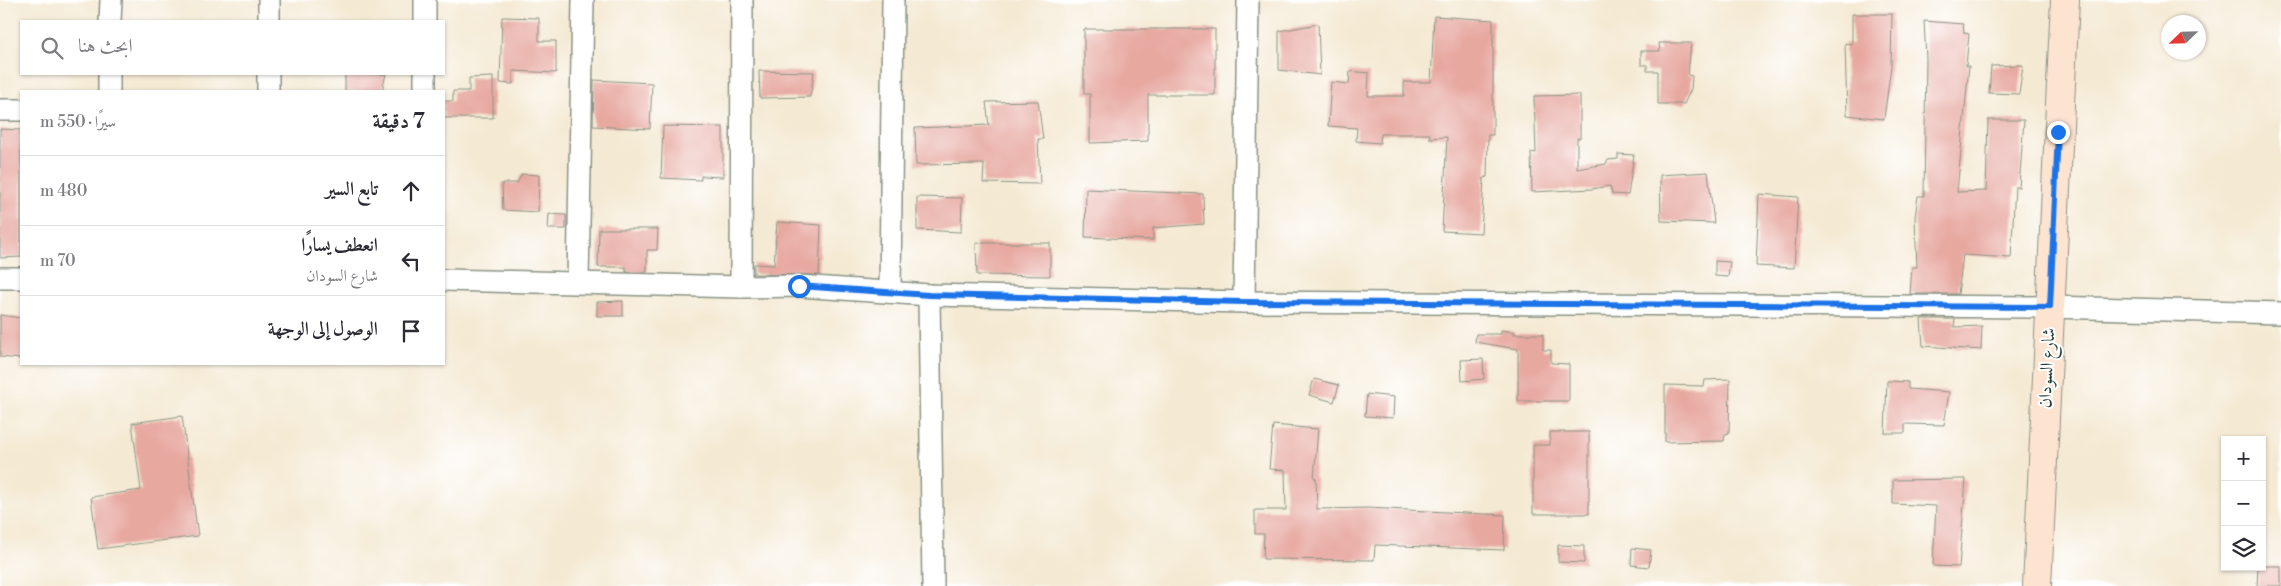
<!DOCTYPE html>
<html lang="ar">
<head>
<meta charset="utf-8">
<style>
  body { margin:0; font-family:"Libre Bodoni",Amiri,serif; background:#f7f7f7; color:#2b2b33; direction:rtl }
  .controls { position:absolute; right:15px; bottom:15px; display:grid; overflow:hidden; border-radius:0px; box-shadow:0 1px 4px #0004 }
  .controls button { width:45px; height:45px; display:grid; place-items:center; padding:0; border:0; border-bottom:1px solid #e1e1e2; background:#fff; color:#2b2b33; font:25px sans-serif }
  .compass { position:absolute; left:2161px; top:15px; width:45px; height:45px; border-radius:50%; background:#fff; box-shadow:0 1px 4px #0004; rotate:247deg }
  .stop { position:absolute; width:15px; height:15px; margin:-11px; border:4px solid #1a73e8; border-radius:50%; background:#fff }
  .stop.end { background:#1a73e8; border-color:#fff; box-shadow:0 1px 5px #0008 }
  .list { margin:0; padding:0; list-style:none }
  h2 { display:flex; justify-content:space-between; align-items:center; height:65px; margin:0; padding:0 20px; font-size:21px }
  h2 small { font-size:16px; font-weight:400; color:#7c7c81 }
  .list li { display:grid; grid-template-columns:32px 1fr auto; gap:15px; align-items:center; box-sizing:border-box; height:70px; padding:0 20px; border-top:1px solid #e1e1e2 }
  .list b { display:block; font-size:19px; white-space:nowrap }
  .list p { margin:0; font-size:16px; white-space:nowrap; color:#7c7c81 }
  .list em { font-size:16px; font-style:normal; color:#7c7c81 }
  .icon { flex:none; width:28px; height:28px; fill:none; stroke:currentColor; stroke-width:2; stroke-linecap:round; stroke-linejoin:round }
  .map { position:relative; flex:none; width:2281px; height:586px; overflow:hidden; direction:ltr }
  .search { position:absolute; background:#fff; box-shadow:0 1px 4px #0004; left:20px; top:20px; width:425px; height:55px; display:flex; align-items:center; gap:12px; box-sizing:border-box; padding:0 18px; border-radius:0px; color:#7c7c81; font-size:19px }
  .panel { position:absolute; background:#fff; box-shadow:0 1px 4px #0004; left:20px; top:90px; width:425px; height:275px; border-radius:0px; direction:rtl }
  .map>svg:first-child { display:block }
  .building { fill:#e7a8a0 }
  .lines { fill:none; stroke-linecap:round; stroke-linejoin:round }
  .street-casing { stroke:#8a9384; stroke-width:24 }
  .secondary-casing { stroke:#8a9384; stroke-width:30 }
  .street { stroke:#fff; stroke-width:21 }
  .secondary { stroke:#fde4d1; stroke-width:28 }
  .route { stroke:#1a73e8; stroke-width:6 }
  .labels { text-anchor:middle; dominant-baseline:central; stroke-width:4; stroke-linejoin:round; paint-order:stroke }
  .street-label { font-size:18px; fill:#1f3d34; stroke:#fff }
</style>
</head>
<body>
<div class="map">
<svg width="2281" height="586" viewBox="0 0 2281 586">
  <rect width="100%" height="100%" fill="#fff"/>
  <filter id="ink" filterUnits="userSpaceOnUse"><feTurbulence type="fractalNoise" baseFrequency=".02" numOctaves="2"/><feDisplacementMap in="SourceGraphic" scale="10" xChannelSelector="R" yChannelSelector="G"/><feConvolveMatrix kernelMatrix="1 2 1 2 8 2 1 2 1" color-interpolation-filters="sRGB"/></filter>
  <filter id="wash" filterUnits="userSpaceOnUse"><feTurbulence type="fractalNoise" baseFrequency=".0096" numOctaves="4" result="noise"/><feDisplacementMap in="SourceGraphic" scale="20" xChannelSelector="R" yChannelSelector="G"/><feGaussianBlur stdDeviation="1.12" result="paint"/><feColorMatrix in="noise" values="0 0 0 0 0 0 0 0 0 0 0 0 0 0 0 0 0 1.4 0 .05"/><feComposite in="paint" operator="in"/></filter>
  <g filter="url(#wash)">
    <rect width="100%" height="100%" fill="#f4e9d3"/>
    <g id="blocks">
      <g class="building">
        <path d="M1852,14H1892L1891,66L1884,119L1847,115L1845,43L1852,44Z"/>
        <path d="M1434,16L1493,20V135H1488L1487,177L1484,178L1481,233L1442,231L1447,137L1429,138L1430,134H1381L1380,143L1356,141L1357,128L1328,126L1331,82L1349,84L1350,71L1369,73L1368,96H1404V82H1431Z"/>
        <path d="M502,17L539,18V41H556V73L513,71V84L500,83Z"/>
        <path d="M1924,21L1963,24L1964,33L1969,34L1966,66H1969L1957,192L1986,191L1988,120H2024L2019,187H2015L2011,258L1963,255L1958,294H1910L1912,267H1917L1915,217L1918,196H1924L1926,58Z"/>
        <path d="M1318,24L1320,75L1279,70V31Z"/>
        <path d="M1084,29H1215V95H1148V141L1090,143V94H1084Z"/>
        <path d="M1659,43H1691L1688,75L1692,76L1691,89L1684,104H1658V71H1647V65H1641V51H1660Z"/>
        <path d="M2023,65L2019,94L1989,93L1991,66Z"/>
        <path d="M759,71L814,72L810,97L760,98Z"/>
        <path d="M345,74H386L382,91H345Z"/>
        <path d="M493,77V118H444V101H453V91H469V78Z"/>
        <path d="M594,80L652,83L650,129L593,126Z"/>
        <path d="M1580,95V138H1577V169L1606,164L1608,160L1618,159V154L1634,155L1628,195L1612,194L1610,186L1592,189L1532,192L1531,152L1536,153L1534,96Z"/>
        <path d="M1038,101L1043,139H1038L1040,184L983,183L984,164L916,165L915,128L989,125L986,102Z"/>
        <path d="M663,126L723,127V177L701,176V180L661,178Z"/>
        <path d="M0,129L21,130V257L0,258Z"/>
        <path d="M1708,172L1714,223L1661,221L1660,175Z"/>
        <path d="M522,174L539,175L538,212L503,210L502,183H517Z"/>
        <path d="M1086,189L1203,194L1204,224L1153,228V240L1085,237Z"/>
        <path d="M1759,194L1798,197L1794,268L1756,266Z"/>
        <path d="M917,197L962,198L961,232L917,230Z"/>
        <path d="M549,214L566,215V229H548Z"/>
        <path d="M777,222L821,225L819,275L754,274V264L774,265Z"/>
        <path d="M599,229H658L657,250H647V272H626V267H598Z"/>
        <path d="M976,243H1050V276L977,275Z"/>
        <path d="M1715,261L1730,262L1728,277L1715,276Z"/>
        <path d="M623,301V316H597V302Z"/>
        <path d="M0,315L21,318V359L0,357Z"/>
        <path d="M1921,319H1955L1954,327L1982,326L1981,350L1923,346Z"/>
        <path d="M1501,330L1515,332L1514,334H1543V350H1551V363L1569,364V401H1518V349L1475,342L1476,334H1501Z"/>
        <path d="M1483,359L1484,379L1462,381L1461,360Z"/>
        <path d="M1314,379L1339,385L1334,402L1309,395Z"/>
        <path d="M1730,379L1729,433L1725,434L1724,441L1665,442V385L1704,386L1705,380Z"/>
        <path d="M1887,381L1908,382V389L1949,392L1944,425L1905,424V433H1885Z"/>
        <path d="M1367,394L1394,397L1393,418L1365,416Z"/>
        <path d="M182,416L198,536L98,549L91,497L141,490L132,423Z"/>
        <path d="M1273,425L1318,429L1314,478H1316L1317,509L1368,508L1505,515L1504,550L1375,545L1374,560L1263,559L1264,534H1255V510H1286L1285,470L1269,469Z"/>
        <path d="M1550,432H1589V514H1533V445H1550Z"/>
        <path d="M1966,479L1959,567L1933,566L1936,506L1893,504V480Z"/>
        <path d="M1558,545L1584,546V563L1558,562Z"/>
        <path d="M1632,548L1651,550L1649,567L1631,565Z"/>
        <path d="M2262,566H2281V586H2257L2258,567Z"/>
      </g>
    </g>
  </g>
  <g filter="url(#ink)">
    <use href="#blocks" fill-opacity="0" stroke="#8a9384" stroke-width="1"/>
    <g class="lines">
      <g class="street-casing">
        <g id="street">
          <path d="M110,21L111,0"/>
          <path d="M269,21V0"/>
          <path d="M425,21V0"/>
          <path d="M109,91V74"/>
          <path d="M268,91V74"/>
          <path d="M425,91V74"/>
          <path d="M0,110H21"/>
          <path d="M0,278H21"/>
          <path d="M444,280L741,287L799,286L929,295L1244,302L2050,307L2281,313"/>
          <path d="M578,282L583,0"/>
          <path d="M741,287L742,0"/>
          <path d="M890,292L893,0"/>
          <path d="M929,295L933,586"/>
          <path d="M1244,302L1248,0"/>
        </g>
      </g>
      <g class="secondary-casing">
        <path id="secondary" d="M2037,586L2065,0"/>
      </g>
      <use href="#street" class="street"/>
      <use href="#secondary" class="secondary"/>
    </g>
  </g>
  <g class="lines" filter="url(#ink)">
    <path class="route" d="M799,286L929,295L1244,302L2050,307L2058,132"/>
  </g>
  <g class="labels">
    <g class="street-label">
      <text transform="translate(2047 368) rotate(-87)">شارع السودان</text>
    </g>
  </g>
</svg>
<div class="controls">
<button>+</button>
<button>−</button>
<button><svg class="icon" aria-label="layers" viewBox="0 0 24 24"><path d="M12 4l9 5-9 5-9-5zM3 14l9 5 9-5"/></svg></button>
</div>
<svg class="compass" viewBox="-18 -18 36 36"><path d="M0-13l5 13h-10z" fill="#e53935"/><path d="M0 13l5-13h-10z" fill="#7c7c81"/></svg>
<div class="stop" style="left:799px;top:286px"></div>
<div class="stop end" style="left:2058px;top:132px"></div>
<div class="search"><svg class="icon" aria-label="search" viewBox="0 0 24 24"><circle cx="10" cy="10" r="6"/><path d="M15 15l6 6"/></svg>ابحث هنا</div>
<section class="panel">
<h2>7 دقيقة<small>سيرًا · 550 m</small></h2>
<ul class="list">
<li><svg class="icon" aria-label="ahead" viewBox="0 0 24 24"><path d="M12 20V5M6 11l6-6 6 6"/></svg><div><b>تابع السير</b></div><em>480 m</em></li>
<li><svg class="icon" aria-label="left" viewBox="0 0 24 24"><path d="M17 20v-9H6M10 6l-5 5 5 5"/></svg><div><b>انعطف يسارًا</b><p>شارع السودان</p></div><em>70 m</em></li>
<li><svg class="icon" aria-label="arrive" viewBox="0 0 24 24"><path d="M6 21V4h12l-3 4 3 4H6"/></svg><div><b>الوصول إلى الوجهة</b></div></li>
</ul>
</section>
</div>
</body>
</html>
